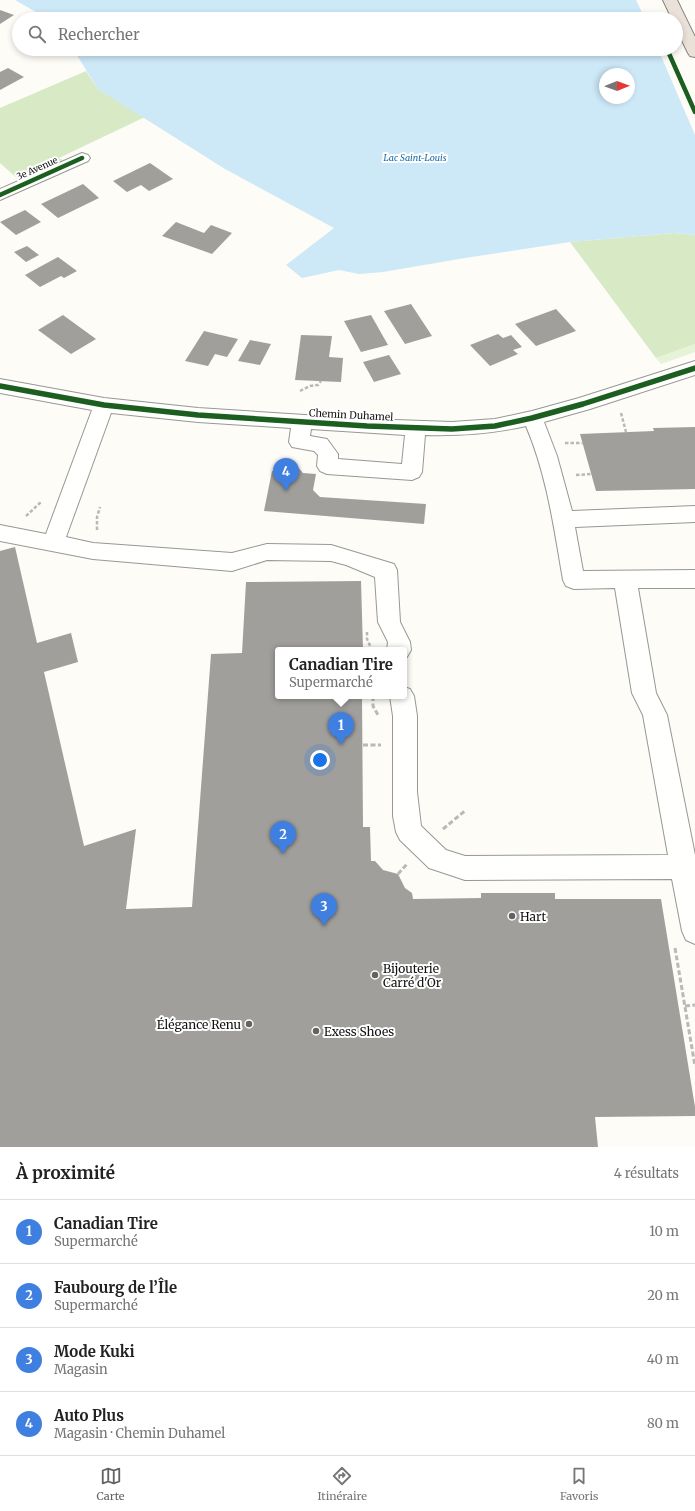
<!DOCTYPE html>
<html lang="fr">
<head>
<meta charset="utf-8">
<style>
  body { margin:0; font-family:Merriweather,serif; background:#f6f6f6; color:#222 }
  .compass { position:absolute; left:599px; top:68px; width:36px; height:36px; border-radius:50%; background:#fff; box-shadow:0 2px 6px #0003; rotate:89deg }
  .you { position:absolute; left:320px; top:760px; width:14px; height:14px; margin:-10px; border:3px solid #fff; border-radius:50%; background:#1a73e8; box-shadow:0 0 0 6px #1a73e833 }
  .badge { display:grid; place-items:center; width:26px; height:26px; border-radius:50%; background:#646362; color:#fff; font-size:13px; font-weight:700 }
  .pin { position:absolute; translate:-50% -33px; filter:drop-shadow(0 1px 2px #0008) }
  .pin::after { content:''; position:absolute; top:21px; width:14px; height:12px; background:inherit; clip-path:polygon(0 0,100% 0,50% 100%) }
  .popup { position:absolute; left:275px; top:647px; width:132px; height:52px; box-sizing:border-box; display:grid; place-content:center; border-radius:4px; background:#fff; filter:drop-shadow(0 1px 3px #0005); font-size:13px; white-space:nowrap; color:#767676 }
  .popup b { font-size:15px; color:#222 }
  .popup::after { content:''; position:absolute; left:50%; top:100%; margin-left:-8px; border:8px solid transparent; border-top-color:#fff }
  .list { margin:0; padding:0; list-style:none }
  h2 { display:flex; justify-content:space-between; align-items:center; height:52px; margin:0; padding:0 16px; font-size:17px }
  h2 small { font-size:13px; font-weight:400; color:#767676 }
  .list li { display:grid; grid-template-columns:26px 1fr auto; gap:12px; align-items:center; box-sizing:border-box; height:64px; padding:0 16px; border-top:1px solid #e0e0e0 }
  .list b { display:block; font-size:15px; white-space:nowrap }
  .list p { margin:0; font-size:13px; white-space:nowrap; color:#767676 }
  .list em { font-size:13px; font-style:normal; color:#767676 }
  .icon { flex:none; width:22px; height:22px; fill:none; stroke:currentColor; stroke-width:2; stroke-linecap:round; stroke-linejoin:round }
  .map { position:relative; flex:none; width:695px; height:1147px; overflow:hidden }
  .search { position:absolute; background:#fff; box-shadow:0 2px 6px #0003; left:12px; right:12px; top:12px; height:44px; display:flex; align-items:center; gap:10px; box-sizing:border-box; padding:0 14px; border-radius:22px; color:#767676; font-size:15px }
  .sheet { height:308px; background:#fff }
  nav { display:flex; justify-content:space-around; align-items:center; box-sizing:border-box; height:56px; border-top:1px solid #e0e0e0; background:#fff; font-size:11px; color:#767676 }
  nav a { display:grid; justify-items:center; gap:2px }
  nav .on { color:#646362 }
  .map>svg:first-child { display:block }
  .green { fill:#e7f3d7 }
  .forest { fill:#d8eac5 }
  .water { fill:#cde8f7; fill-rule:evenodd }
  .pier { fill:#fdfcf7 }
  .building { fill:#a19f9c }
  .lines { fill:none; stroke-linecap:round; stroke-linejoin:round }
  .minor-casing { stroke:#979795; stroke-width:2 }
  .highway-casing { stroke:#858482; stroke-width:2 }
  .path-far1 { stroke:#b9b9b8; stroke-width:2.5; stroke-dasharray:3.5 2; stroke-linecap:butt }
  .path { stroke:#b9b9b8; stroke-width:3; stroke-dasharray:5 2.5; stroke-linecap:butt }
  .minor { fill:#fffffe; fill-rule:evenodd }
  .highway { fill:#eae1d8; fill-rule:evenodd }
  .cycleway-far1-casing { stroke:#fff; stroke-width:6 }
  .cycleway-casing { stroke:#fff; stroke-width:8 }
  .cycleway-far1 { stroke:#1b5e20; stroke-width:4.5 }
  .cycleway { stroke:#1b5e20; stroke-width:5.5 }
  .poi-dot { fill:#646362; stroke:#fff; stroke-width:1.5 }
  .labels { text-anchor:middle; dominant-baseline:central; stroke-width:4; stroke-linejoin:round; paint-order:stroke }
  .far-water-label { font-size:9px; font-style:italic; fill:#1768a6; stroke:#fff }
  .far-street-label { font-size:9px; fill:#111; stroke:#fff }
  .street-label { font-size:10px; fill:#111; stroke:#fff }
  .near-poi-label { font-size:12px; fill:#111; stroke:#fff; text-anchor:start }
</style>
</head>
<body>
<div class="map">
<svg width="695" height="1147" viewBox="0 0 695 1147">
  <rect width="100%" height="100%" fill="#fdfcf7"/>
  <path class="green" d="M695,344V352L661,364L656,358Z"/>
  <g class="forest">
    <path d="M86,71L98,89L145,117L59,158L64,161L20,181L0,163V108Z"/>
    <path d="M674,233L695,235V344L656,358L570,242Z"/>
  </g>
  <path class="water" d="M15,0H695V235L674,233L570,242L465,258L383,272L359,274L339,270L302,278L286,265L334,228L225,169L98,89L73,49H676V19H48ZM605,74H629V98H605Z"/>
  <path class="pier" d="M636,0H695V135L658,49H676V19H645Z"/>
  <g class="building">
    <path d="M0,10L14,15L0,24Z"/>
    <path d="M8,68L24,77L0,90V72Z"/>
    <path d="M150,163L173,179L149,191L141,185L127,192L113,181Z"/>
    <path d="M83,184L99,198L58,218L41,204Z"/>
    <path d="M25,210L41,222L16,235L0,222Z"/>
    <path d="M176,222L204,233L211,225L232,233L212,254L162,236Z"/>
    <path d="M27,246L39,255L26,262L14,252Z"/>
    <path d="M58,257L77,271L64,278L61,276L40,287L25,275Z"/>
    <path d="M411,304L432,336L405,344L384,311Z"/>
    <path d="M556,309L576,331L536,346L515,324Z"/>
    <path d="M63,315L96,339L71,354L38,330Z"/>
    <path d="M371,315L388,345L361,352L344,321Z"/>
    <path d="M204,331L238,339L227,357L215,354L208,366L185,361Z"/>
    <path d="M498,334L503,338L511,335L522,347L513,350L518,354L490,366L470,345Z"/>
    <path d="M301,335L332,336L329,357L343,358L341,382L295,380Z"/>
    <path d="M250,340L271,344L260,365L238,361Z"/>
    <path d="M389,355L401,374L374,382L363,362Z"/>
    <path d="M695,427V489L596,491L580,434L654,431L653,428Z"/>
    <path d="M296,465L303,473L316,474L313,490L320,497L426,504L424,524L264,511L272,471L285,472Z"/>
    <path d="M15,547L37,643L71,633L78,662L44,672L84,846L136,829L126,909L192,907L211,654L242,653L246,582L361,581L363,650H278V696H362L363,827H370L371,861H375L383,870L398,874L405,888L412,893L413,899L481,898V893H555V899H661L695,1107V1116L595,1117L598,1147H0V551Z"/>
  </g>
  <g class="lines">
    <g class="minor-casing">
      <g id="minor">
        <path d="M82,153L88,155L90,158L88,161L0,200V189Z"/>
        <path d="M695,361V375L590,409L544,422L557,456L572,511L695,506V522L575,527L583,571L695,570V588H638L656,693L667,715L695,855V944L686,940L682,931L672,879L465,880L429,868L400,840L396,832L393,816V716L390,696H404V687L410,689L414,696L417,716V792L421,826L446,850L465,856L668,855L643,715L632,693L615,588L574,589L566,586L563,580C554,528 547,475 526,426C491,434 460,436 425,435L422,472L419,477L412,480L327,474L320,471L317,466L318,455L314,451L292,447L289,442L291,428L198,422L111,413L66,537L93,543L232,553L267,544L331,545L394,564L397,570L400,622L410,642L411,650L407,657L404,658V650H387L388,642L378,622L375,577L346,565L331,561L267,560L232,571L93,559L0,541V525L46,534L92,410L0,393V379L104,398L198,408L367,419L452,422L495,419L532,411L579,398ZM311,429L405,435L402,464L338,459V454L327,439L310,436Z"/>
      </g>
    </g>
    <g class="highway-casing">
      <path id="highway" d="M663,0H677L695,37V57L690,56L688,53L676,28V19H672Z"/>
    </g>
    <g class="path-far1">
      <path d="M300,391L310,386L318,385L321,381"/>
      <path d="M621,413L626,432"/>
      <path d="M565,443H583"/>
      <path d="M576,475L591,474"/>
      <path d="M26,516L41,502"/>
      <path d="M97,530V517L100,507"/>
      <path d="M367,632V639L372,650"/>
    </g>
    <g class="path">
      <path d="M373,696V706L378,715"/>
      <path d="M363,745H381"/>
      <path d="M443,829L466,810"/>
      <path d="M398,874L407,864"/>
      <path d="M675,948L695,1066"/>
      <path d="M685,1006L695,1005"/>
    </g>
    <use href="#minor" class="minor"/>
    <use href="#highway" class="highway"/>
    <g class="cycleway-far1-casing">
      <g id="cycleway-far1">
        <path d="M667,49L695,112"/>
        <path d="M0,195L82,158"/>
      </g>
    </g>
    <g class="cycleway-casing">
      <path id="cycleway" d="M0,386L104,405L198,415L367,426L452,429L495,426L532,418L583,404L695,368"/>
    </g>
    <use href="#cycleway-far1" class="cycleway-far1"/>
    <use href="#cycleway" class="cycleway"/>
  </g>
  <g class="poi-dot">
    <circle cx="512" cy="916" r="4"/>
    <circle cx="375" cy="975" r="4"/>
    <circle cx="249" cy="1024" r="4"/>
    <circle cx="316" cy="1031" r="4"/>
  </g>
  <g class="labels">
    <g class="far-water-label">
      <text x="415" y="157">Lac Saint-Louis</text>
    </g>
    <g class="far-street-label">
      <text transform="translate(37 168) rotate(-24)">3e Avenue</text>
    </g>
    <g class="street-label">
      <text transform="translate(351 415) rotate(3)">Chemin Duhamel</text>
    </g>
    <g class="near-poi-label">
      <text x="520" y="916">Hart</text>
      <text x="383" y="968">Bijouterie<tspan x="383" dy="14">Carré d'Or</tspan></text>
      <text x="241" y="1024" text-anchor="end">Élégance Renu</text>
      <text x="324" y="1031">Exess Shoes</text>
    </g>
  </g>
</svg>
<svg class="compass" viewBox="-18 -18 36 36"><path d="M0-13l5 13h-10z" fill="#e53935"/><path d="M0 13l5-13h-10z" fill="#767676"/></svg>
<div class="you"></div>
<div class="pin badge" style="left:341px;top:745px;background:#3f7fe0">1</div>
<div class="popup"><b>Canadian Tire</b>Supermarché</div>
<div class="pin badge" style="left:283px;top:854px;background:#3f7fe0">2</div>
<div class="pin badge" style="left:324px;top:926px;background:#3f7fe0">3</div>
<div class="pin badge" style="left:286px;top:491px;background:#3f7fe0">4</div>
<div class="search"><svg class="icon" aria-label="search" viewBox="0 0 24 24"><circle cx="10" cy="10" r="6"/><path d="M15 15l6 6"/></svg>Rechercher</div>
</div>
<section class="sheet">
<h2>À proximité<small>4 résultats</small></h2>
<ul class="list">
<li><span class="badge" style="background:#3f7fe0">1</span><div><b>Canadian Tire</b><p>Supermarché</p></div><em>10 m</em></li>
<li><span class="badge" style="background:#3f7fe0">2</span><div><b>Faubourg de l’Île</b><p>Supermarché</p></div><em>20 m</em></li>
<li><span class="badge" style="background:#3f7fe0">3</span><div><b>Mode Kuki</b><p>Magasin</p></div><em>40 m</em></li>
<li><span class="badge" style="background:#3f7fe0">4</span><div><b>Auto Plus</b><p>Magasin · Chemin Duhamel</p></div><em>80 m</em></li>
</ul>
</section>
<nav>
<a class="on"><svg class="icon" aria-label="map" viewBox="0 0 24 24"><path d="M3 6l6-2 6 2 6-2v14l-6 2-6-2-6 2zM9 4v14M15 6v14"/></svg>Carte</a>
<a><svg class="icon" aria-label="directions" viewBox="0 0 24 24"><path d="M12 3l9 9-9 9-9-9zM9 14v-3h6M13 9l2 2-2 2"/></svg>Itinéraire</a>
<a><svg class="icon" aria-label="saved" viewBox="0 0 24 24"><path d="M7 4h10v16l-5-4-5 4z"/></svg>Favoris</a>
</nav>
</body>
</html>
